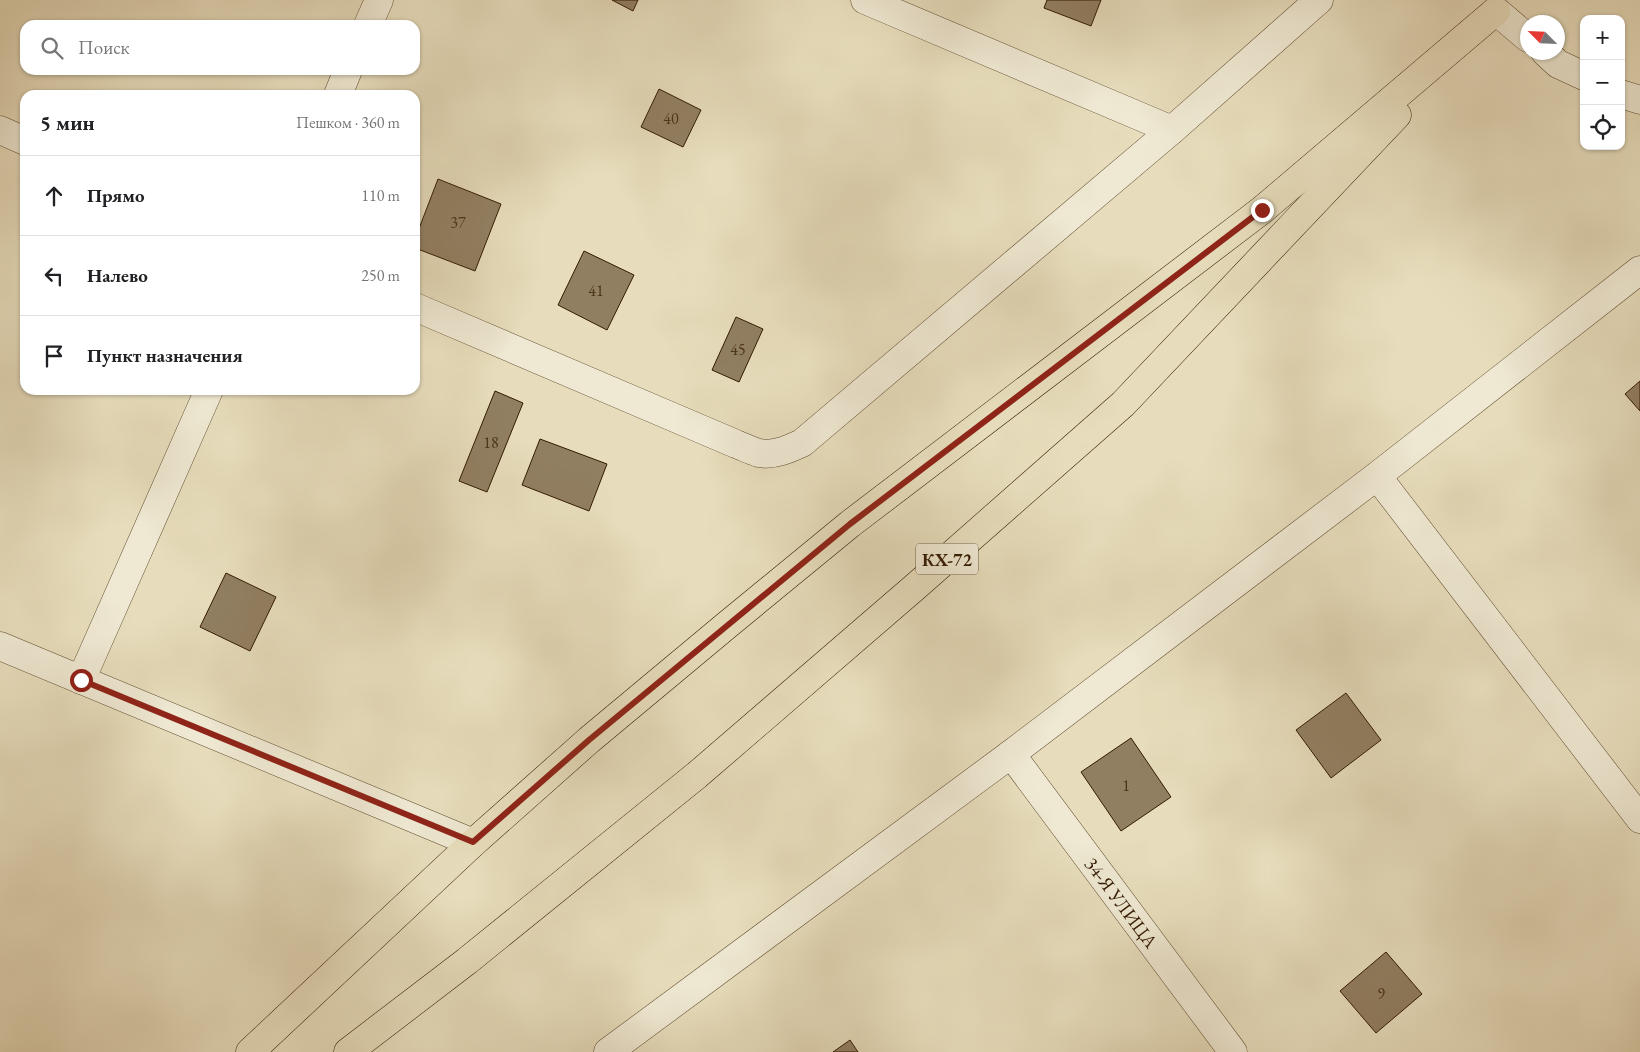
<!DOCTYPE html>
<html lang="ru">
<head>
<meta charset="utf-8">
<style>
  body { margin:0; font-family:"EB Garamond",serif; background:#f2f2f2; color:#202124 }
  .controls { position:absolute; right:15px; top:15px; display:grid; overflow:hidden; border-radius:10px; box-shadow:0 1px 4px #0004 }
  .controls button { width:45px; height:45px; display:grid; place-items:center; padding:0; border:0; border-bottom:1px solid #e0e0e0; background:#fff; color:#202124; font:25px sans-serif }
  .compass { position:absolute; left:1520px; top:15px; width:45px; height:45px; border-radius:50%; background:#fff; box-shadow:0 1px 4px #0004; rotate:294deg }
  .stop { position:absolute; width:15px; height:15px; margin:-11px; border:4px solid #8f2418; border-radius:50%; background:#fff }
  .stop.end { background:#8f2418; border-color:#fff; box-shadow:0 1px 5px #0008 }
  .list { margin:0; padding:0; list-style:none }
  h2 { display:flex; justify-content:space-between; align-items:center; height:65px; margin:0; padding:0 20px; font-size:21px }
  h2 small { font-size:16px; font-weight:400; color:#757577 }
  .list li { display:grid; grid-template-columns:32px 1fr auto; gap:15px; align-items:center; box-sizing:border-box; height:80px; padding:0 20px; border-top:1px solid #e0e0e0 }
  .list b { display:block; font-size:19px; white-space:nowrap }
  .list em { font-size:16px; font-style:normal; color:#757577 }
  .icon { flex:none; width:28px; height:28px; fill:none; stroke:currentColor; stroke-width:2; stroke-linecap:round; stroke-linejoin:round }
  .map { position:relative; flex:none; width:1640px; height:1052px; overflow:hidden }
  .search { position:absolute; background:#fff; box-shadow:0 1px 4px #0004; left:20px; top:20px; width:400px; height:55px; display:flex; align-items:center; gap:12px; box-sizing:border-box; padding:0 18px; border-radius:15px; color:#757577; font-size:19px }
  .panel { position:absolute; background:#fff; box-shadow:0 1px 4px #0004; left:20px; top:90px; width:400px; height:305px; border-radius:15px }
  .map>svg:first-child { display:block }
  .building { fill:#917f62; stroke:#331a01 }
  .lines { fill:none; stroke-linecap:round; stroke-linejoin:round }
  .minor-casing { stroke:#604b30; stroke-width:29 }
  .primary-casing { stroke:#331a01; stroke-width:29 }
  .minor { stroke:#efe9d3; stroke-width:28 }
  .primary { stroke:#e7ddbc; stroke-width:28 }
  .route { stroke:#8f2418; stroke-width:6 }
  .labels { text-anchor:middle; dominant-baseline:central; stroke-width:4; stroke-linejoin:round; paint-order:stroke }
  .number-label { font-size:16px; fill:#4a3319 }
  .shield { fill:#efe9d3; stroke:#6b5840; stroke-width:1 }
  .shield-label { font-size:18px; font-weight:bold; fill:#331a01 }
  .street-label { font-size:19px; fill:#331a01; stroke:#efe9d3 }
</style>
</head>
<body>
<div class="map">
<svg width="1640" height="1052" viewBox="0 0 1640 1052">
  <rect width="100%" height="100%" fill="#e7ddbc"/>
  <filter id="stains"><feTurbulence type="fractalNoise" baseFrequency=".004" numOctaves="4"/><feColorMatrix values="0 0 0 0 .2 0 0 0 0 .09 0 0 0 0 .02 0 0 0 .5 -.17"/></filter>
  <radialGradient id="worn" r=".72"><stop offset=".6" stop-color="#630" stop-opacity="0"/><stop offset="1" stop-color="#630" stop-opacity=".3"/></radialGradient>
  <g class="building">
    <path d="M612,0H638L633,11Z"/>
    <path d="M1047,0H1101L1091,26L1044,8Z"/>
    <path d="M659,89L701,110L683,147L641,127Z"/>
    <path d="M438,179L501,204L475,271L415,248V239Z"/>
    <path d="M584,251L634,275L607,330L558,305Z"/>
    <path d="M736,317L763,329L739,382L712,370Z"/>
    <path d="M1640,381V411L1625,394Z"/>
    <path d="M495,391L523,403L487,492L459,481Z"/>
    <path d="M540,439L607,464L589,511L522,485Z"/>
    <path d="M226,573L276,597L250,651L200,627Z"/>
    <path d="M1346,693L1381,740L1331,778L1296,730Z"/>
    <path d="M1131,738L1171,797L1121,831L1081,772Z"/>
    <path d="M1386,952L1422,994L1376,1033L1340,991Z"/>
    <path d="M850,1040L858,1052H833Z"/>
  </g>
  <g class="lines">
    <g class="minor-casing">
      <g id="minor">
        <path d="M865,0L1172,130"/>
        <path d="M1496,11L1528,38"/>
        <path d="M368,25L379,0"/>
        <path d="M1545,52L1558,64L1584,76"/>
        <path d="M1621,94L1640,100"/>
        <path d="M338,95L348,70"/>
        <path d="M0,130L25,141"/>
        <path d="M415,307L736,444C744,447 752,451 759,453C774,456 789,449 802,443L1172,130L1319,0"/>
        <path d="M1377,476L1640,819"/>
        <path d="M0,646L473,843"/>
        <path d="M81,680L209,390"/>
        <path id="s1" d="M1011,754L1233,1052"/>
        <path d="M608,1052L1011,754L1377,476L1640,270"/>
      </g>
    </g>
    <g class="primary-casing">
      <g id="primary">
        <path d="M250,1052L473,843L589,740L727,625L850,524L1262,210L1496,11"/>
        <path d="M348,1052L467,961L697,775L915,587L1123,404L1397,115"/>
      </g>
    </g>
    <use href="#minor" class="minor"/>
    <use href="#primary" class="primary"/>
  </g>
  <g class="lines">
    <path class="route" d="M81,680L473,842L589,740L850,524L1262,210"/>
  </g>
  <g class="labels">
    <g class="number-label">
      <text x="671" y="118">40</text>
      <text x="458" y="222">37</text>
      <text x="596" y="290">41</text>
      <text x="738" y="349">45</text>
      <text x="491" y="442">18</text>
      <text x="1126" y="785">1</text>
      <text x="1381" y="993">9</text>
    </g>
    <rect class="shield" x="916" y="543.5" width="62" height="31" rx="4"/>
    <g class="shield-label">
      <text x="947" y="559">КХ-72</text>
    </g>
    <g class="street-label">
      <text stroke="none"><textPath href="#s1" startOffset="185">34-Я УЛИЦА</textPath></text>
    </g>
  </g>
  <rect width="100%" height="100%" filter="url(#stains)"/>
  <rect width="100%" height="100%" fill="url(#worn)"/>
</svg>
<div class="controls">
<button>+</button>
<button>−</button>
<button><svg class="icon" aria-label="locate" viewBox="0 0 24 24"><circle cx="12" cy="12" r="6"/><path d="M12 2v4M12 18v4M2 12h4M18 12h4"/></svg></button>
</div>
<svg class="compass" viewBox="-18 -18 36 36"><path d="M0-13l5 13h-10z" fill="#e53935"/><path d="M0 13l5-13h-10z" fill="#757577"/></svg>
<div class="stop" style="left:81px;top:680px"></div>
<div class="stop end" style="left:1262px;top:210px"></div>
<div class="search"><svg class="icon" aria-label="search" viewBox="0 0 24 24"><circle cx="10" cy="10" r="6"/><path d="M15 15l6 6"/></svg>Поиск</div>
<section class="panel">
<h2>5 мин<small>Пешком · 360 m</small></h2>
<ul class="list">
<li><svg class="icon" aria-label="ahead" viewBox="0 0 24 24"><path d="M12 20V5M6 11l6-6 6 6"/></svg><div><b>Прямо</b></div><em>110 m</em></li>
<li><svg class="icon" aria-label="left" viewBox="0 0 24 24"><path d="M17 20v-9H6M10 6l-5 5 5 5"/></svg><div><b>Налево</b></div><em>250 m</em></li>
<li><svg class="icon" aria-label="arrive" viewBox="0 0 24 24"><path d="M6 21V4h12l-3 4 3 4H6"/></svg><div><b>Пункт назначения</b></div></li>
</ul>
</section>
</div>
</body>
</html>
